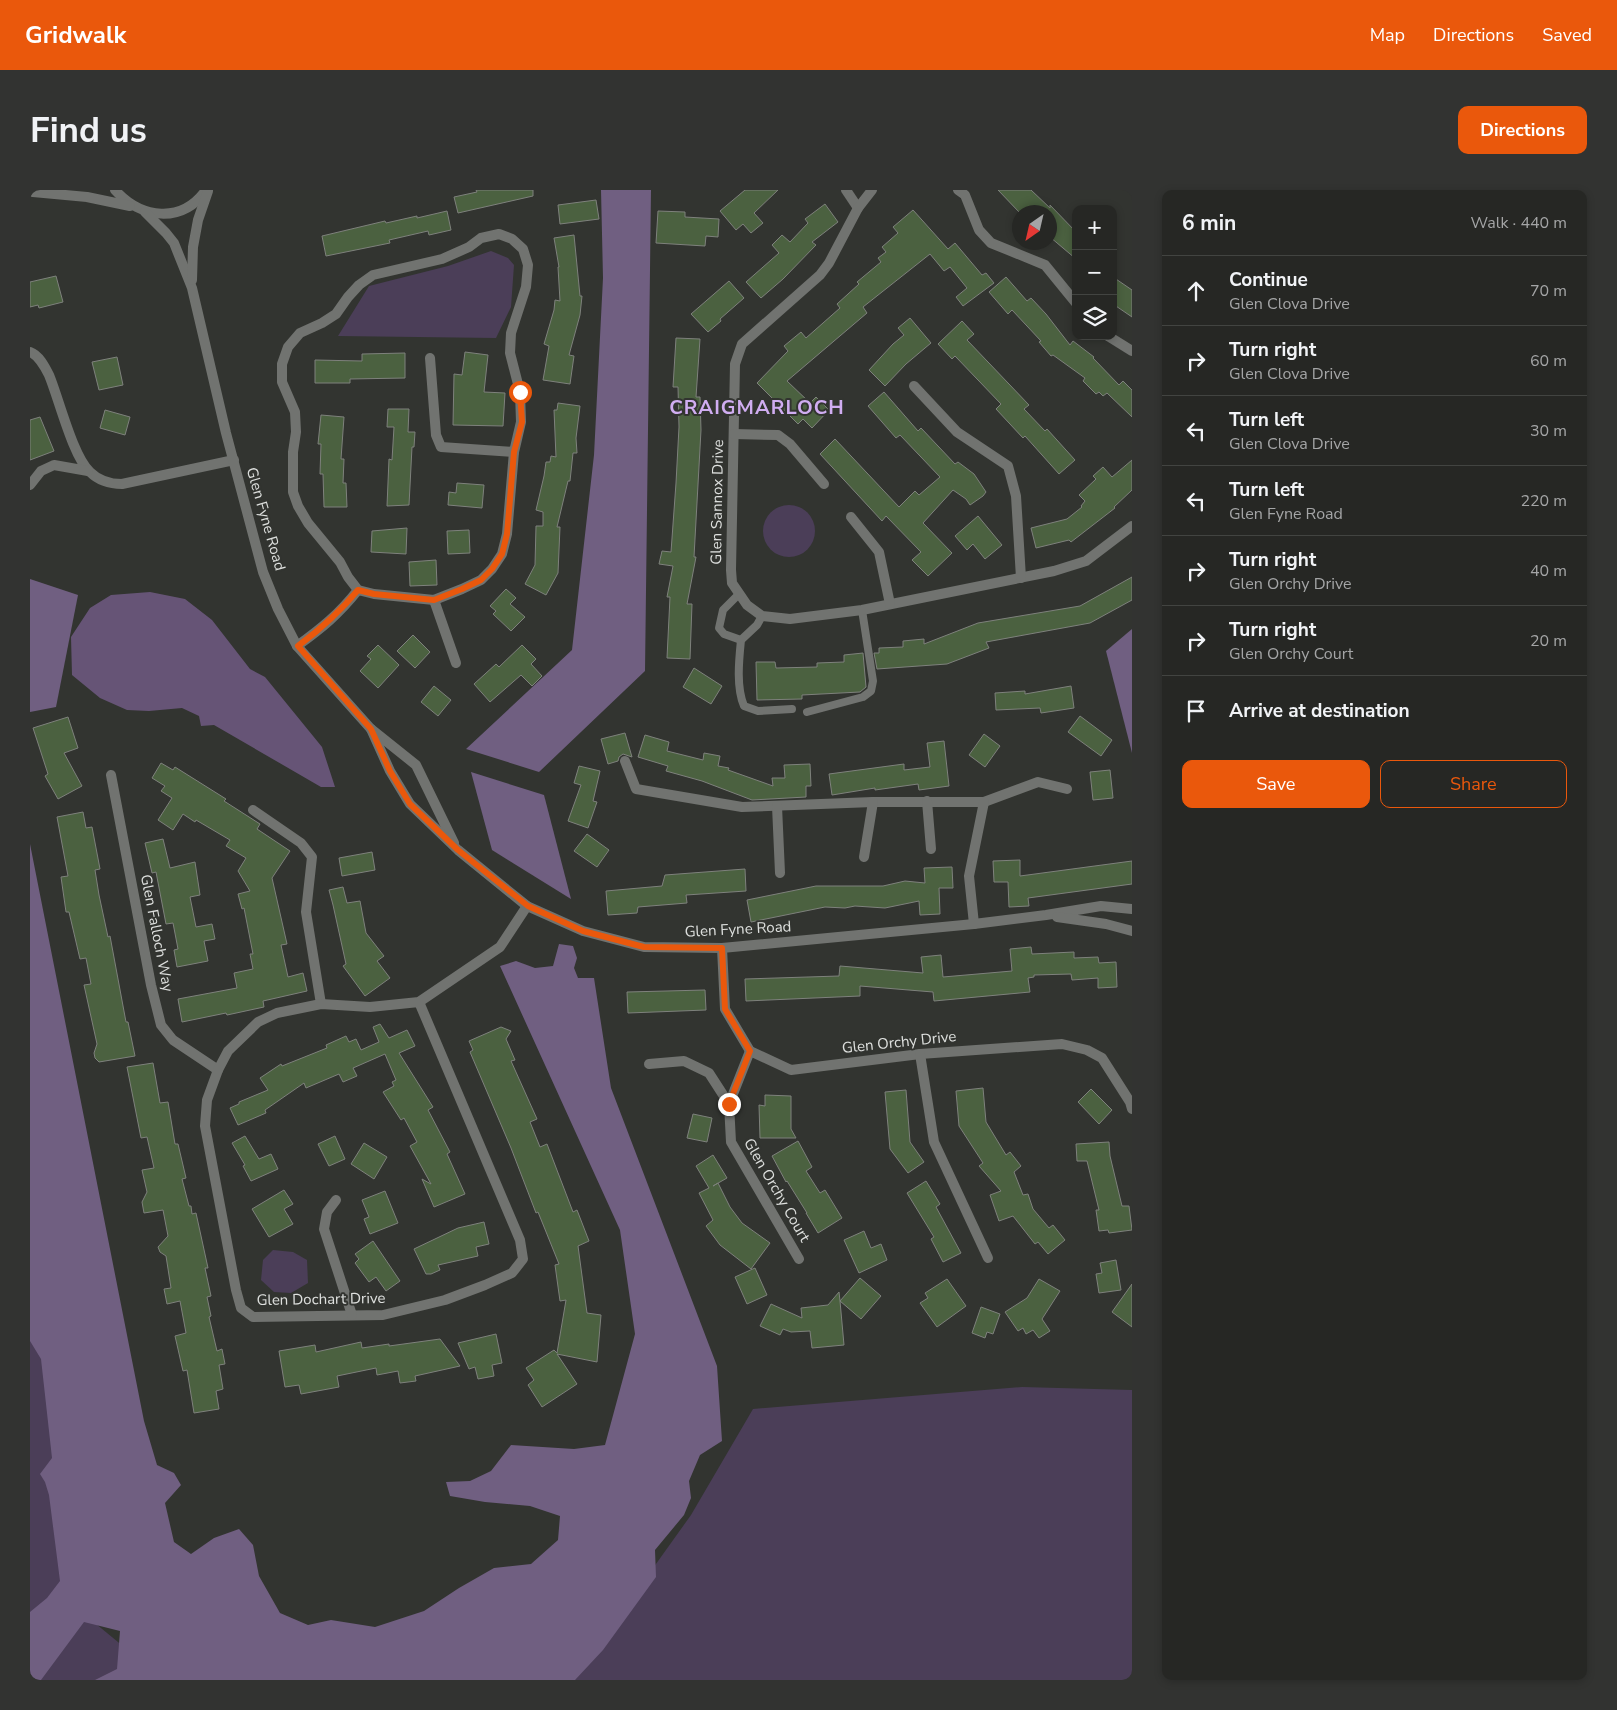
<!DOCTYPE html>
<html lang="en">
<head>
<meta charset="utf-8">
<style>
  body { margin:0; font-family:"Nunito Sans",sans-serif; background:#323331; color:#f1f3f6 }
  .controls { position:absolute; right:15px; top:15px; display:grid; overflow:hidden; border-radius:10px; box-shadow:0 2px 8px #0003 }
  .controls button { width:45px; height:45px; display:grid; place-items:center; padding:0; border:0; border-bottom:1px solid #424441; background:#262724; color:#f1f3f6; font:25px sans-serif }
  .compass { position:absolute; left:982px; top:15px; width:45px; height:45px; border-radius:50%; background:#262724; box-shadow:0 2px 8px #0003; rotate:214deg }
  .stop { position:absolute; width:15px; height:15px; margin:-11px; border:4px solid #ea580c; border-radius:50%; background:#fff }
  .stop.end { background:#ea580c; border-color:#fff; box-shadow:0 1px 5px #0008 }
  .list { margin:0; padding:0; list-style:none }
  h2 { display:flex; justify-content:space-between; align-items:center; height:65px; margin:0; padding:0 20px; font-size:21px }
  h2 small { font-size:16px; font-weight:400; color:#a4a5a6 }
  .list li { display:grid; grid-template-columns:32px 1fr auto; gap:15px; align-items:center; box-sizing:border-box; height:70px; padding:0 20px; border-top:1px solid #424441 }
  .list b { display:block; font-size:19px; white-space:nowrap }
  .list p { margin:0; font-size:16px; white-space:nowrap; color:#a4a5a6 }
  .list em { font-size:16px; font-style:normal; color:#a4a5a6 }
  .actions { display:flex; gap:10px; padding:15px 20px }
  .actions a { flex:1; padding:11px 0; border:1px solid #ea580c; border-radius:10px; text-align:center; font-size:18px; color:#ea580c }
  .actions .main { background:#ea580c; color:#fff }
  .icon { flex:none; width:28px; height:28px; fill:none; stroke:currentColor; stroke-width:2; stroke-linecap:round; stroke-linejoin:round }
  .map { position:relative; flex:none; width:1102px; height:1490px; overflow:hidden; border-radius:10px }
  header { display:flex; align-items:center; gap:30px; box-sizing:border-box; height:70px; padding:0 25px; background:#ea580c; color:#fff }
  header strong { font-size:24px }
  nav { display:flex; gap:28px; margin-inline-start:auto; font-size:18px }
  .intro { display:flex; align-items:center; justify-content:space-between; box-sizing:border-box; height:120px; padding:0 30px }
  h1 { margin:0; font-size:35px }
  .button { padding:12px 22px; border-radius:10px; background:#ea580c; color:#fff; font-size:18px; font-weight:700 }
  main { display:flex; gap:30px; padding:0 30px }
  aside { flex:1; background:#262724; border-radius:10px; box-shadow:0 2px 8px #0003 }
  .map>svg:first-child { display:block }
  .green { fill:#4b3e58 }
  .forest { fill:#705f81 }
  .water { fill:#665476 }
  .building { fill:#4b6140; stroke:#7e817c }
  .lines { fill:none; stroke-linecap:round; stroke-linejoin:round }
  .service { stroke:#717370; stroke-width:8 }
  .minor { stroke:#717370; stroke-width:10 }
  .tertiary { stroke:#717370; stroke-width:10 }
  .route { stroke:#ea580c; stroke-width:6 }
  .labels { text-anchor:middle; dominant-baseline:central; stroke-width:4; stroke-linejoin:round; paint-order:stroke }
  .street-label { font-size:15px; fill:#dee0de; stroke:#323430 }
  .district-label { font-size:20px; font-weight:bold; letter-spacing:1px; fill:#d0adf1; stroke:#323430 }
</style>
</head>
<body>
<header>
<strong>Gridwalk</strong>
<nav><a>Map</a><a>Directions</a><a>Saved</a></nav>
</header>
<div class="intro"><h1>Find us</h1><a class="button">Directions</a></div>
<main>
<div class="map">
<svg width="1102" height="1490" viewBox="0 0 1102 1490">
  <rect width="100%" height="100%" fill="#323430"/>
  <g class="green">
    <path d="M461,61L478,68L484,75L481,117L466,148L308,146L339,96L418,76Z"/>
    <circle cx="759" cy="341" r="26"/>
    <path d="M243,1060L263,1062L277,1070L278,1093L261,1103L244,1102L231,1090L233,1070Z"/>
    <path d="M0,1097L22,1192L43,1415L122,1480L151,1490H0Z"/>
    <path d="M992,1197L1102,1200V1490H543L661,1325L723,1219Z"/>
  </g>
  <g class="forest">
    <path d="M571,0H621L615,481L509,582L436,559L542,460L564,265L573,88Z"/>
    <path d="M0,389L48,405L26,517L0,522Z"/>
    <path d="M1102,439V563L1076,461Z"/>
    <path d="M441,582L514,605L541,709L462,660Z"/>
    <path d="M0,654L114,1231L127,1275L144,1283L151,1295L135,1313L144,1352L161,1364L184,1348L209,1339L223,1355L229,1386L250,1423L278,1435L301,1430L345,1437L394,1421L429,1398L464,1378L501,1374L528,1350L530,1326L500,1316L455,1312L420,1306L416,1292L440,1291L461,1281L481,1255L544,1259L575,1255L605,1144L590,1040L470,776L486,771L505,778L523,776L529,754L543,756L547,768L544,778L548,788H564L581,898L687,1176L692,1251L670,1265L659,1291L661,1308L654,1325L625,1360L626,1387L573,1460L545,1490H65L87,1479L90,1441L54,1432L11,1490H0V1422L17,1408L30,1391L19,1305L15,1292L10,1284L22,1268L11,1169L0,1151Z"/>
  </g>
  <path class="water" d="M120,402L155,409L182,430L220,479L235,487L292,557L305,597H291L184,535L171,536L169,526L152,518L119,521L97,520L70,508L42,485L41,447L60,418L81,405Z"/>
  <g class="building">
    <path d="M446,0H503V6L428,23L424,7L447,2Z"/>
    <path d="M715,0H748L724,23L733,33L721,43L713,34L706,40L690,21Z"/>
    <path d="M968,0H1001L1020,18V15L1046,42V69L1020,47V22H989Z"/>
    <path d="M566,10L569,29L530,34L528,15Z"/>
    <path d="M795,14L808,32L782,52L786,55L753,89L731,108L716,92L749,63L742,55L752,45L760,52L778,33L775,29Z"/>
    <path d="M883,20L918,59L925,53L952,85L956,83L964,93L933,116L926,107L937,98L920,77L914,81L900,64L833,117L837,123L757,191L780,213L786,207L799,220L782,238L773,229L768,234L727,193L758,161L754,156L771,142L776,148L810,118L807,114L829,94L827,92L851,72L848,68L856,62L852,57L868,43L863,37Z"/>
    <path d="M417,21L421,40L399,45L398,41L359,50L360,53L296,66L292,46L355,31L356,33L387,26V28Z"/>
    <path d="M628,21L655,22V27L689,29L688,47L676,46L675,56L626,53Z"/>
    <path d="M544,45L550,106H552L550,125L539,165L544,166L540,194L513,190L519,156L514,154L524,120L525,110L530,111L528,77H529L524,48Z"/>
    <path d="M26,86L33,112L9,118L8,115L0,117V92Z"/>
    <path d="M976,87L997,111L1001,108L1016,124L1040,155L1043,151L1064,167L1063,168L1089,195L1093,191L1102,200V227L1077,203L1073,206L1069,202L1066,204L1053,191L1055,188L1023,165L1021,166L1009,152L1011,151L982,120L978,124L959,102Z"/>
    <path d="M1083,87L1102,100V127L1083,114Z"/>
    <path d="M699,91L714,108L690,129L691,131L678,142L661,124Z"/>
    <path d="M880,128L901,153L876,174L855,196L839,180L863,154L874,145L868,138Z"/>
    <path d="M932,131L944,144L937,150L999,215L994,219L1015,241L1017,239L1045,270L1029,284L995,246L993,248L966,219L971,214L925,166L922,169L908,154Z"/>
    <path d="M646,148L670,149L666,207H670L671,240L664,367H666L657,414H662L660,469L637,468L640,407H637L643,376L629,374L632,361L641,362L646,293L649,237L648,197H643Z"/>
    <path d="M435,162L458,165L454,202L475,203L473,236L423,235L424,184L432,185Z"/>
    <path d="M375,163V188L320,189V193H285V170L332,171V164Z"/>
    <path d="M87,167L93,195L69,200L62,172Z"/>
    <path d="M854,202L888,241L891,238L925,274L928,272L944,284L956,302L953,306L940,315L936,309L923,300L893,333L922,363L898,386L882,370L891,362L856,326L852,331L790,264L805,249L869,317L885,301L889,305L910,287L870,245L866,248L838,216Z"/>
    <path d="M528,213L550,216L546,248L547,263H543L540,291H538L527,337H530L528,383L516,405L495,394L505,375L506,336H513V322L506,320L514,286L516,272H520L521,266L526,267L524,220H527Z"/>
    <path d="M358,219H379L378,242H385L384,257H382L379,315L357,316L359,269L362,270L364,237H357Z"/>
    <path d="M75,220L100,227L95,245L70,238Z"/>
    <path d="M291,225L314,227L311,269H314L313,293H316L317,317H294L293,284H290L291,254H288Z"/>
    <path d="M10,227L24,261L0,270V230Z"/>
    <path d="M1102,270V300L1084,317L1085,318L1041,352L1039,350L1006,358L1001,338L1037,329L1052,317L1051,316L1055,311L1049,305L1066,289L1063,286L1073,277L1082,287Z"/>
    <path d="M427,293L454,295L452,318L418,315L419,302L426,303Z"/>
    <path d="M948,326L972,355L955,369L943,354L937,360L925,346Z"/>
    <path d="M377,338L376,364L341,362L342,341Z"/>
    <path d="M439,340L440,363L418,364L417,341Z"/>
    <path d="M406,370L407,395L380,396L379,372Z"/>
    <path d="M1102,387V410L1060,433L956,452L959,458L917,474L847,479L844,463H849V458L873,457V451L894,449V454L948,433L1050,416Z"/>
    <path d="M476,399L486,408L480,414L495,427L481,441L463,424L466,421L460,416Z"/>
    <path d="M383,445L400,462L385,478L367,461Z"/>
    <path d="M348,455L369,475L348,498L330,481L341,469L337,466Z"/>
    <path d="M492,455L506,469L501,474L512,486L502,496L491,485L460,512L444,494L466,474L469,477Z"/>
    <path d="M833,463L836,497L830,502L772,505V509L727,510L726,472H745L746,478L787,477V473L814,472V465Z"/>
    <path d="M664,478L692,496L681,514L653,497Z"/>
    <path d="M404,496L421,510L408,526L391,512Z"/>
    <path d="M1041,496L1044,518L1011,523L1010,518L966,520L965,503L995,501V504Z"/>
    <path d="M1050,526L1082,550L1071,566L1038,542Z"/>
    <path d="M38,527L48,558L34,563L52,596L28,609L15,586L18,584L3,538Z"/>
    <path d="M595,543L602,567L593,564L589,567L588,571L578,574L571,549Z"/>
    <path d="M954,544L970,556L955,577L939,565Z"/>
    <path d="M615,545L639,552L637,561L673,570L674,563L690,566L688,576L699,578L698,580L743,596L742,588H755L754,575L780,574L781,596H776V607L722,610L672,591L636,581L638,576L608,567Z"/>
    <path d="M914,551L919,596L889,600L888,594L845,600V598L802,605L799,584L874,574V580L900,577L897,553Z"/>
    <path d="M131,573L143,580L145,577L196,609L194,611L230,634L227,639L260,661L242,688L257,754L251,755L258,787L273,783L277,801L233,811L234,817L197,825L196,823L152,832L148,809L207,798L204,783L223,779L220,764H223L214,718L212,719L208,704L220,701L208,681L216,668L196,656L200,650L166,630L165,632L153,624L143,640L128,630L142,608L131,601L135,596L122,588Z"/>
    <path d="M549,576L570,581L563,611L567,612L558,638L538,631L551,595L544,593Z"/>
    <path d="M1080,580L1083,608L1063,610L1060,582Z"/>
    <path d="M53,622L56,638L62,637L70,679L65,680L69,705L78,747L80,746L96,832H98L105,866L69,872L65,868L64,863L67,854L54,795L61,794L56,768L50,769L39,722H36L31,687L38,686L27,627Z"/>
    <path d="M557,644L579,660L567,677L544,661Z"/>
    <path d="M133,649L140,678L165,672L170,705L160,707L166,737L182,734L185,749L174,751L178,771L147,777L144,760L148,759L143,733L136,734L126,682L122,683L115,653Z"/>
    <path d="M342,662L345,680L312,686L309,668Z"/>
    <path d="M990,670V686L1102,671V694L998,708L999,716L979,717L978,692H964L963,671Z"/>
    <path d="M922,677L923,698H909L910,724L890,725L889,711L855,718L825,716L815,718L795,717L721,732L717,710L786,696H853L875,691L895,693L894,678Z"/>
    <path d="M715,679L716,701L656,705L657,713L608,717L607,723L578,725L576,701L632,696L635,685Z"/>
    <path d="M313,697L317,713L330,711L336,743L354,766L347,771L360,788L335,806L313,776L316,774L303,715L299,700Z"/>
    <path d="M1001,757L1002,764L1044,762V768L1068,767L1069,773L1086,772L1087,797L1068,798V788L1042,790L1041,784L1004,785V787L998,788L1000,802L904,811L903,802L830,796V806L716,811L715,789L809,786L810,776L893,783L891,767L911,765L913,787L982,781L980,759Z"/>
    <path d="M675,800L676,820L598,823L597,802Z"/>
    <path d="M350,834L359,848L377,840L385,856L369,863L403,917L398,920L420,962L417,964L435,1004L404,1017L392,989L401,994L380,956L387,952L374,928L371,930L353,902L364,896L362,892L366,890L355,864L323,878L327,886L313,892L309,884L276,898L274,893L235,920L236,923L208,935L200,918L209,914V912L238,900L230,888L251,874L252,876L297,858L296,855L316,846L319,852L326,849L331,860L349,852L343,837Z"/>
    <path d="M471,837L481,841L476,849L485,870L481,871L507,929L500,932L510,957L517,954L543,1022L547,1020L559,1051L548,1056L557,1123L571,1125L567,1172L527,1164L547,1194L512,1217L498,1195L504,1190L496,1178L524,1160L527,1163L536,1110L530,1111L525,1075L529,1074L508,1022L506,1023L481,958L440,862L443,860L439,851Z"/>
    <path d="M123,873L130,913L138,912L145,954H148L156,988L152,989L159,1016H161L162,1024L166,1023L178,1078H175L181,1106L177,1107L181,1126L179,1127L187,1161L192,1159L195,1174L189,1175L193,1199L186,1201L189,1219L164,1223L157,1180L153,1181L145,1146L156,1143L150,1111L137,1114L134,1099L141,1098L136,1066L130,1062L128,1057L138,1046L133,1020L114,1023L112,1012L117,1002L112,980L124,978L117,947L111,948L97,877Z"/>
    <path d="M953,898L956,932L976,965L980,962L991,976L984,982L993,1005L998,1004L1003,1019L1019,1038L1023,1035L1035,1050L1018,1064L1008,1052L1005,1054L983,1026L969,1031L960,1005L971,1001L949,976L953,973L929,936L926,901Z"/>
    <path d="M1061,899L1082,920L1069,934L1048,912Z"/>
    <path d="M876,900L880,952L894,972L878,983L860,959L855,902Z"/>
    <path d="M735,905L761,906V939L766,948H730L729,915L735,916Z"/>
    <path d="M663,924L682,928L677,952L657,948Z"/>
    <path d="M215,946L229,969L241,964L248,979L221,991L213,976L215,975L202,953Z"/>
    <path d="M305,946L315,969L299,976L288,954Z"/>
    <path d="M768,951L782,977L776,981L790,1003L795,1000L812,1028L788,1043L776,1023H777L757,991L756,992L742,966Z"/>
    <path d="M1079,952L1080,966L1092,1016H1099L1102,1040L1079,1043L1078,1040L1069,1041L1066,1020H1069L1057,971H1047L1046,954Z"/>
    <path d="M334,953L357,967L344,989L321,974Z"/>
    <path d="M683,965L697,988L683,996L688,993L700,1017L712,1033L740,1053L721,1079L690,1055L676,1036L683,1030L669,1003L679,998L666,976Z"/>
    <path d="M896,991L910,1014L906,1017L931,1063L913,1072L901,1049L904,1047L877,1003Z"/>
    <path d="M254,1000L263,1014L254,1019L263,1034L239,1047L222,1019Z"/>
    <path d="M355,1001L368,1033L340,1044L334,1029L339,1027L332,1010Z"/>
    <path d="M454,1032L459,1054L446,1057L448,1066L408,1075L410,1080L401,1084H396L384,1059L428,1038Z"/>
    <path d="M834,1041L841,1058L851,1054L857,1070L829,1083L814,1050Z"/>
    <path d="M343,1051L370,1091L356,1101L346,1087L339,1092L325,1073L329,1069L325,1064Z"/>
    <path d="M1086,1070L1091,1100L1069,1103L1066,1084L1072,1083L1070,1073Z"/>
    <path d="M725,1078L737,1105L717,1114L705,1087Z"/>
    <path d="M830,1088L851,1106L831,1129L810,1111L814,1155L782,1158L780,1141L761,1142L753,1139L750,1145L730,1136L741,1114L772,1128L771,1118L798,1115L809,1102L810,1111Z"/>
    <path d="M917,1089L936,1116L907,1137L890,1113L898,1108L895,1103Z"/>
    <path d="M1009,1089L1030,1101L1012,1129L1020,1141L1009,1148L1003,1140L996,1144L993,1138L988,1141L975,1122L997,1108Z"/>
    <path d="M1102,1094V1137L1082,1122Z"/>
    <path d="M951,1117L970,1124L963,1144L957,1142L955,1148L942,1143Z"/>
    <path d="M466,1144L472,1173L462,1175L464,1186L448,1189L445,1177L439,1179L428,1153Z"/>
    <path d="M410,1149L430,1176L385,1186L386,1191L370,1193L368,1181L347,1185L346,1178L307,1186L309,1197L271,1204L269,1195L255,1197L249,1161L285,1155L286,1162L331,1152L332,1158L359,1154V1156Z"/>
  </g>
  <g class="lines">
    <g class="service">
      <path d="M709,404L693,420L689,438L694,444L711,450"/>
      <path d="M732,426L727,435L711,450C709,470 706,497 714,516L728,521L762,519"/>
      <path d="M777,522L833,507L841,501L843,491L832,420"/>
    </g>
    <g class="minor">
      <path d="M816,0L828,18"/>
      <path d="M842,0L828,18L799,73L790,85L712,154L705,174L701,380L702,393L717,415L732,426L760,429L832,420L1024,381L1056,371L1102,336"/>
      <path d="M928,0L935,5L949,40L961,53L1015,75L1046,113"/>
      <path d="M1078,146L1102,161"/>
      <path d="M0,162C9,165 15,177 19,185C29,209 43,267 60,282C69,291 79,294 92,294L204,270"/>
      <path d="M400,168L406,245L411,257L484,262"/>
      <path d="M884,196L927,242L978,276L986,306L991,388"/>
      <path d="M704,244L748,245L760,254L794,294"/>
      <path d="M0,295L11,281L24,275L58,281"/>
      <path d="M821,327L849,362L860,414"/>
      <path d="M404,410L426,473"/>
      <path d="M267,456C292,438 309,424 328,400L344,404L404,410L432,399L451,390L462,379L472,364L477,344L484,262L491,232L490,202L480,163L481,143L496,97L498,75L493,59L482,49L469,44L451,48L439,57L412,69L343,85L329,95L318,107L306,124L292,133L270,143L258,157L252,174V192L265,222L266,242L263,262V302L268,316L278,333L310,372L318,387L328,400"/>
      <path d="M595,571L606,599L712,617L843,612H954L1008,592L1037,599"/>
      <path d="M81,585L121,795L131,835L143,850L188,880"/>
      <path d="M897,611L901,659"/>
      <path d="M747,616L750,683"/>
      <path d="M223,620L271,653L282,667L276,722L291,814"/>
      <path d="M834,667L843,612"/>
      <path d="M944,734L939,686L954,612"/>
      <path d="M692,758L695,819L720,861L761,880L890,864L1032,854L1057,860L1072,868L1100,912L1102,919"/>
      <path d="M389,812L490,1050L493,1069L482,1083L455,1095L415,1110L353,1125L223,1127L211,1118L206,1100L175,936L177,910L188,880L198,861L228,832L247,823L291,814L340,817L389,812L470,757L497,716"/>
      <path d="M720,861L699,914L701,952L769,1069"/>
      <path d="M890,864L904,952L958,1068"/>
      <path d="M619,874L654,871L679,883L699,914"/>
      <path d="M306,1010L297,1022L294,1039L322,1125"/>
    </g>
    <g class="tertiary">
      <path d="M85,0C111,29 152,34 176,0"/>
      <path d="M3,2L57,7L100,16"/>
      <path d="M115,22L136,43L144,53L162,98L196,243L233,382L248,419L267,456L341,539L386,575L424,653"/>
      <path d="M162,90L163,57L168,30L178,1"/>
      <path d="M341,539L360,581L380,614L428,660L497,716L553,741L614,757L692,758L944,734L1016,725L1071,716L1102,719"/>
      <path d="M1027,727L1076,734L1102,741"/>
    </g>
  </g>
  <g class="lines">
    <path class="route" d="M490,202L492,232L484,262L477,344L472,364L462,379L451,390L432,399L404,410L344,404L328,400C309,423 292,438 268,456L341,539L360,581L380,614L428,660L498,716L553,741L614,757L692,758L695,819L720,861L699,914"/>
  </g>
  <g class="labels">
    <g class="street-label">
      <text transform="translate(687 312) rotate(-89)">Glen Sannox Drive</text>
      <text transform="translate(236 329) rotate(74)">Glen Fyne Road</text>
      <text transform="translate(708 739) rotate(-3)">Glen Fyne Road</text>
      <text transform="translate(127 743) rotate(79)">Glen Falloch Way</text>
      <text transform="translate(869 852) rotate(-6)">Glen Orchy Drive</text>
      <text transform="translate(747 1000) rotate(60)">Glen Orchy Court</text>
      <text transform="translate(291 1109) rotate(-1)">Glen Dochart Drive</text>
    </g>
    <g class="district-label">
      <text x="727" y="217">CRAIGMARLOCH</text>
    </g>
  </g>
</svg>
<div class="controls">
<button>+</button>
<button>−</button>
<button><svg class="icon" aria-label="layers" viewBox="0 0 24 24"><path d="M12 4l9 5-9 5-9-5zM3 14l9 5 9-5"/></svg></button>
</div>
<svg class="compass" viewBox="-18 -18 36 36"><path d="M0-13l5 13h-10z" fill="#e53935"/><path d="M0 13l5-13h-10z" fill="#a4a5a6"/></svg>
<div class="stop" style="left:490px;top:202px"></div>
<div class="stop end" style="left:699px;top:914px"></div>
</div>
<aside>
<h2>6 min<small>Walk · 440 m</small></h2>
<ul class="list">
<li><svg class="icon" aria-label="ahead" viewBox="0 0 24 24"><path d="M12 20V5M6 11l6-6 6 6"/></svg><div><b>Continue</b><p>Glen Clova Drive</p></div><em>70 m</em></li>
<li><svg class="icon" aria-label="right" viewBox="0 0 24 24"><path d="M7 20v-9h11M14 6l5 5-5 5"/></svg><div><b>Turn right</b><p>Glen Clova Drive</p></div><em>60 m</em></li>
<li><svg class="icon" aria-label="left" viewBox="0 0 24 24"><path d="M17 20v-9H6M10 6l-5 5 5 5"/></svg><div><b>Turn left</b><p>Glen Clova Drive</p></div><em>30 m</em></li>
<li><svg class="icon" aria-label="left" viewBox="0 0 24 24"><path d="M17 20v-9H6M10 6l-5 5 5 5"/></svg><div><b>Turn left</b><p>Glen Fyne Road</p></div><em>220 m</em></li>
<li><svg class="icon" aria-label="right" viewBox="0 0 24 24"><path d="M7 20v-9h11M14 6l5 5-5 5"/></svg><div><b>Turn right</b><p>Glen Orchy Drive</p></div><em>40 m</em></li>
<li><svg class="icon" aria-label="right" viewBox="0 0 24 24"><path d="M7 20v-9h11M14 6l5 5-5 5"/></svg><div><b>Turn right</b><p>Glen Orchy Court</p></div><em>20 m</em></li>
<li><svg class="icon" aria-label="arrive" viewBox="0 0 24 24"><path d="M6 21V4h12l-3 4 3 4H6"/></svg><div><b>Arrive at destination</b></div></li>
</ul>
<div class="actions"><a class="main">Save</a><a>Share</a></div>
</aside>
</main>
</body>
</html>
